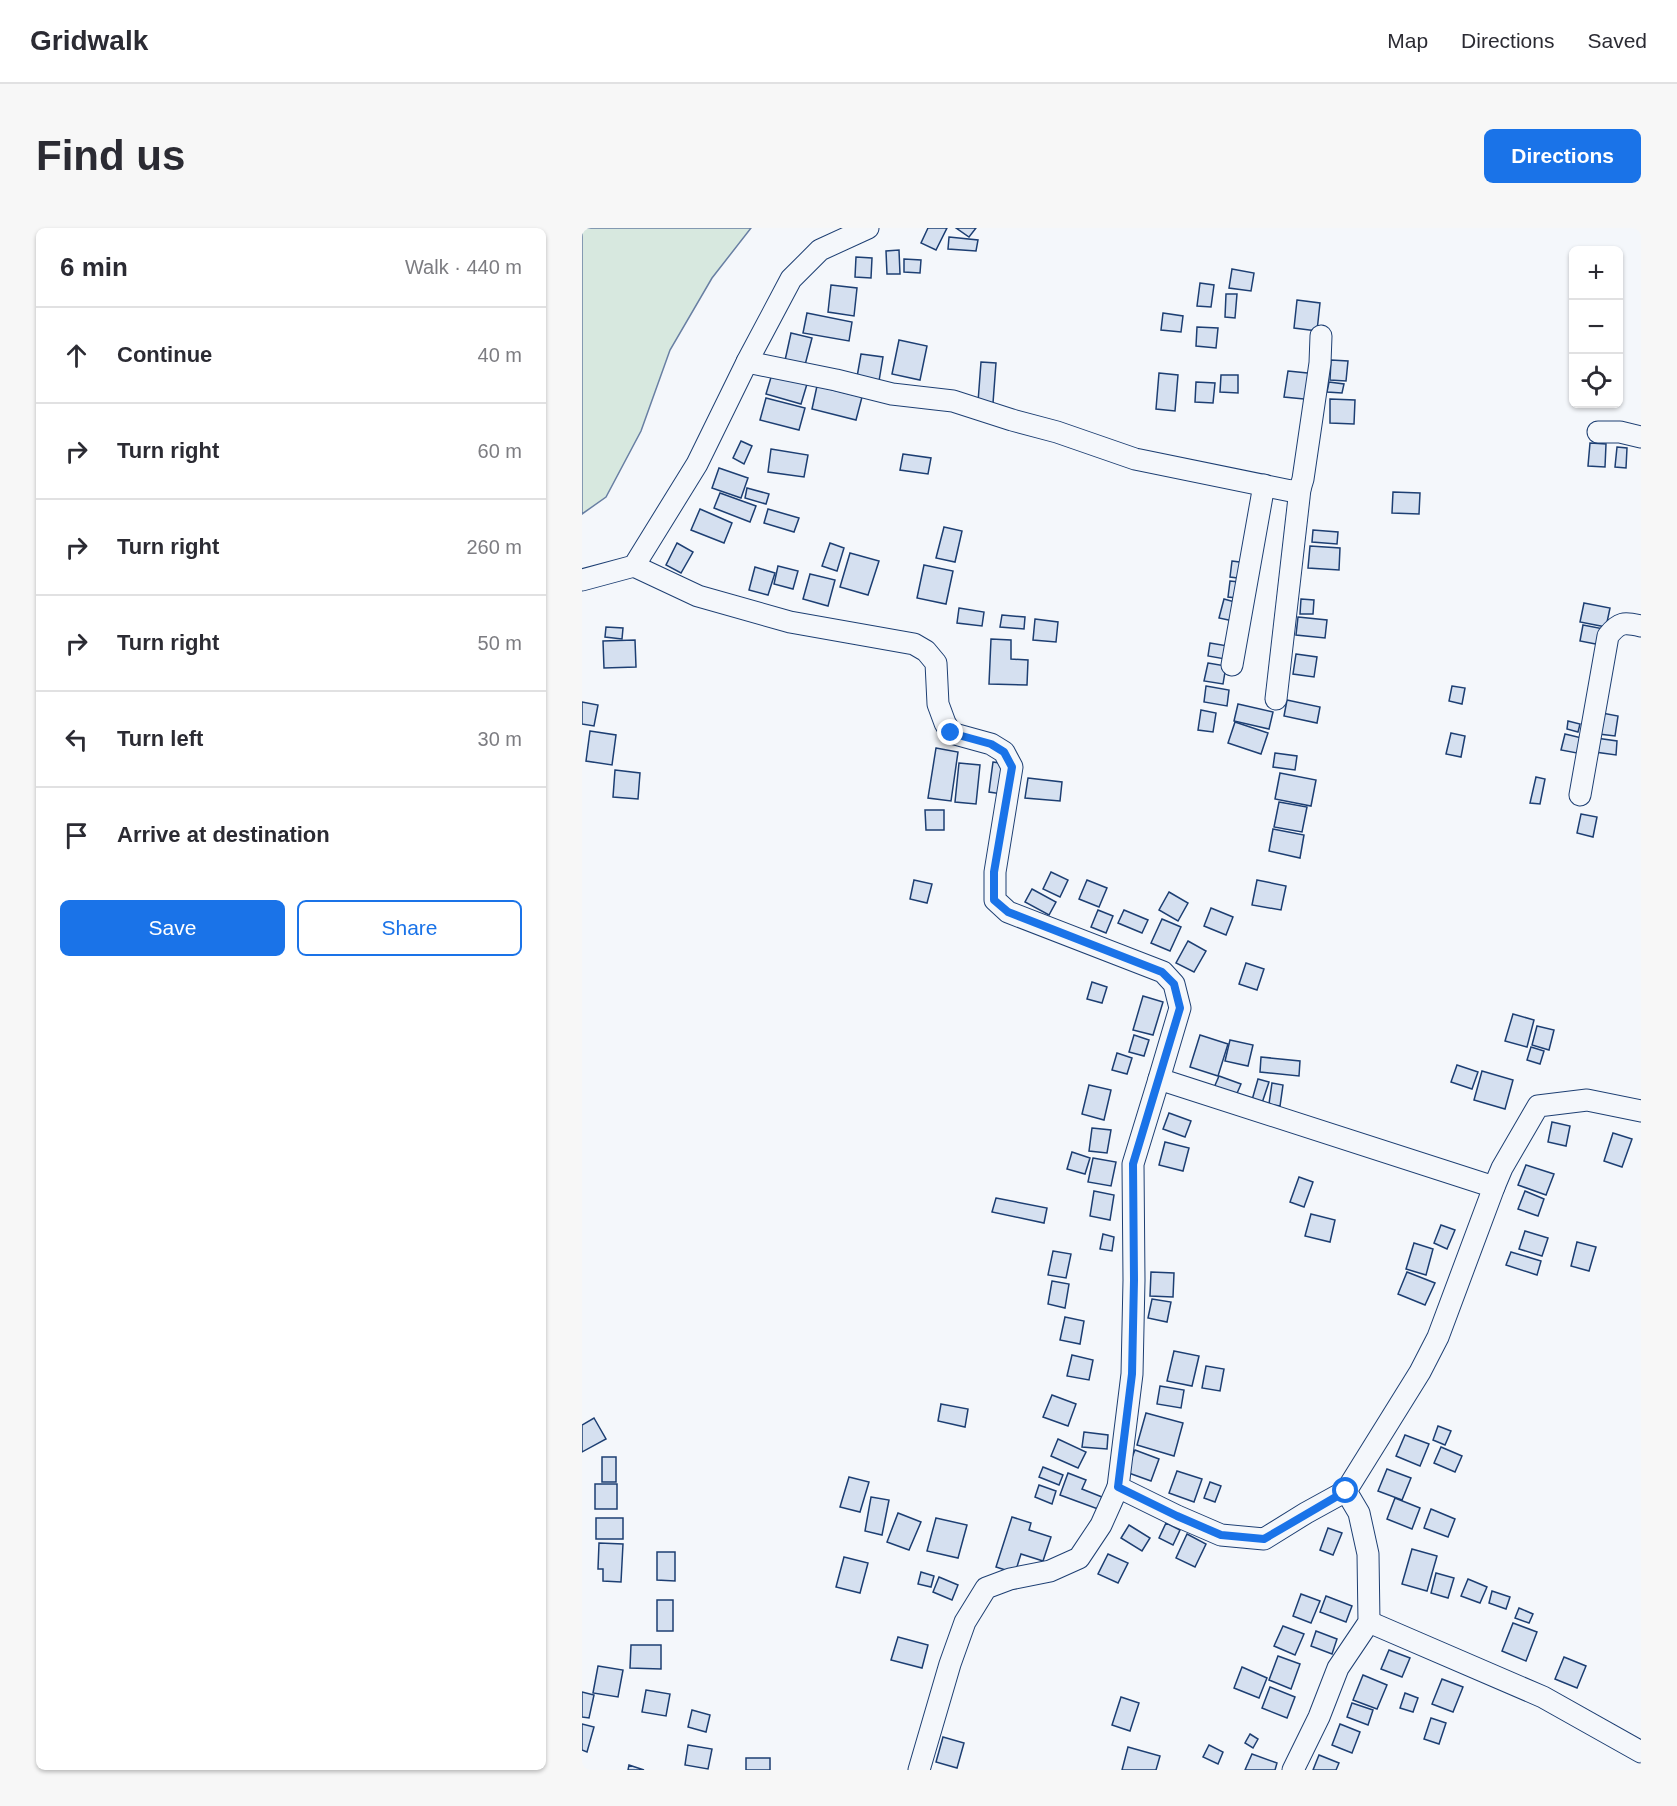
<!DOCTYPE html>
<html lang="en">
<head>
<meta charset="utf-8">
<style>
  body { margin:0; font-family:Helvetica,sans-serif; background:#f7f7f7; color:#2b2b33 }
  .controls { position:absolute; right:18px; top:18px; display:grid; overflow:hidden; border-radius:9px; box-shadow:0 2px 4px #0004 }
  .controls button { width:54px; height:54px; display:grid; place-items:center; padding:0; border:0; border-bottom:2px solid #e1e1e2; background:#fff; color:#2b2b33; font:30px sans-serif }
  .stop { position:absolute; width:18px; height:18px; margin:-14px; border:4px solid #1a73e8; border-radius:50%; background:#fff }
  .stop.end { background:#1a73e8; border-color:#fff; box-shadow:0 2px 6px #0008 }
  .list { margin:0; padding:0; list-style:none }
  h2 { display:flex; justify-content:space-between; align-items:center; height:78px; margin:0; padding:0 24px; font-size:26px }
  h2 small { font-size:20px; font-weight:400; color:#7c7c81 }
  .list li { display:grid; grid-template-columns:39px 1fr auto; gap:18px; align-items:center; box-sizing:border-box; height:96px; padding:0 24px; border-top:2px solid #e1e1e2 }
  .list b { display:block; font-size:22px; white-space:nowrap }
  .list em { font-size:20px; font-style:normal; color:#7c7c81 }
  .actions { display:flex; gap:12px; padding:18px 24px }
  .actions a { flex:1; padding:14px 0; border:2px solid #1a73e8; border-radius:9px; text-align:center; font-size:21px; color:#1a73e8 }
  .actions .main { background:#1a73e8; color:#fff }
  .icon { flex:none; width:33px; height:33px; fill:none; stroke:currentColor; stroke-width:2; stroke-linecap:round; stroke-linejoin:round }
  .map { position:relative; flex:none; width:1059px; height:1542px; overflow:hidden; border-radius:9px }
  header { display:flex; align-items:center; gap:36px; box-sizing:border-box; height:84px; padding:0 30px; background:#fff; border-bottom:2px solid #e1e1e2 }
  header strong { font-size:28px }
  nav { display:flex; gap:33px; margin-inline-start:auto; font-size:21px }
  .intro { display:flex; align-items:center; justify-content:space-between; box-sizing:border-box; height:144px; padding:0 36px }
  h1 { margin:0; font-size:42px }
  .button { padding:15px 27px; border-radius:9px; background:#1a73e8; color:#fff; font-size:21px; font-weight:700 }
  main { display:flex; gap:36px; padding:0 36px }
  aside { flex:1; background:#fff; border-radius:9px; box-shadow:0 2px 4px #0004 }
  .map>svg:first-child { display:block }
  .green { fill:#d7e8df; stroke:#687fa3; stroke-width:1.5 }
  .building { fill:#d5e0f0; stroke:#1d3f73; stroke-width:1.5 }
  .lines { fill:none; stroke-linecap:round; stroke-linejoin:round }
  .minor-casing { stroke:#1d3f73; stroke-width:23 }
  .minor { stroke:#f4f7fb; stroke-width:21 }
  .route { stroke:#1a73e8; stroke-width:8 }
</style>
</head>
<body>
<header>
<strong>Gridwalk</strong>
<nav><a>Map</a><a>Directions</a><a>Saved</a></nav>
</header>
<div class="intro"><h1>Find us</h1><a class="button">Directions</a></div>
<main>
<aside>
<h2>6 min<small>Walk · 440 m</small></h2>
<ul class="list">
<li><svg class="icon" aria-label="ahead" viewBox="0 0 24 24"><path d="M12 20V5M6 11l6-6 6 6"/></svg><div><b>Continue</b></div><em>40 m</em></li>
<li><svg class="icon" aria-label="right" viewBox="0 0 24 24"><path d="M7 20v-9h11M14 6l5 5-5 5"/></svg><div><b>Turn right</b></div><em>60 m</em></li>
<li><svg class="icon" aria-label="right" viewBox="0 0 24 24"><path d="M7 20v-9h11M14 6l5 5-5 5"/></svg><div><b>Turn right</b></div><em>260 m</em></li>
<li><svg class="icon" aria-label="right" viewBox="0 0 24 24"><path d="M7 20v-9h11M14 6l5 5-5 5"/></svg><div><b>Turn right</b></div><em>50 m</em></li>
<li><svg class="icon" aria-label="left" viewBox="0 0 24 24"><path d="M17 20v-9H6M10 6l-5 5 5 5"/></svg><div><b>Turn left</b></div><em>30 m</em></li>
<li><svg class="icon" aria-label="arrive" viewBox="0 0 24 24"><path d="M6 21V4h12l-3 4 3 4H6"/></svg><div><b>Arrive at destination</b></div></li>
</ul>
<div class="actions"><a class="main">Save</a><a>Share</a></div>
</aside>
<div class="map">
<svg width="1059" height="1542" viewBox="0 0 1059 1542">
  <rect width="100%" height="100%" fill="#f4f7fb"/>
  <path class="green" d="M0,0H169L130,50L88,122L59,203L24,269L0,286Z"/>
  <g class="building">
    <path d="M346,0H365L354,22L339,15Z"/>
    <path d="M374,0H394L387,9Z"/>
    <path d="M367,9L396,12L394,23L366,21Z"/>
    <path d="M317,22L318,46H305L304,23Z"/>
    <path d="M274,29L290,30L289,50L273,49Z"/>
    <path d="M322,31L339,32L338,45L322,44Z"/>
    <path d="M650,41L672,45L669,63L647,60Z"/>
    <path d="M618,55L632,57L629,79L615,78Z"/>
    <path d="M249,57L275,60L272,88L246,84Z"/>
    <path d="M644,66H655L653,90L643,89Z"/>
    <path d="M715,72L738,75L735,103L712,100Z"/>
    <path d="M225,85L270,94L267,113L221,105Z"/>
    <path d="M581,85L601,88L599,104L579,102Z"/>
    <path d="M615,99L636,100L634,120L614,118Z"/>
    <path d="M209,105L230,110L222,141L202,137Z"/>
    <path d="M317,112L345,118L338,152L310,146Z"/>
    <path d="M279,126L301,129L297,153L275,149Z"/>
    <path d="M749,132L766,133L764,153L748,152Z"/>
    <path d="M399,134L414,135L411,175L396,174Z"/>
    <path d="M706,143L735,146L732,172L702,169Z"/>
    <path d="M577,145L596,147L593,183L574,181Z"/>
    <path d="M190,146L225,156L219,176L184,166Z"/>
    <path d="M639,147H656V165L638,164Z"/>
    <path d="M614,154L633,155L631,175L613,174Z"/>
    <path d="M747,154L762,156L760,165L745,164Z"/>
    <path d="M235,158L280,169L274,192L230,181Z"/>
    <path d="M184,170L223,180L217,202L178,192Z"/>
    <path d="M748,171L773,172L772,196L748,195Z"/>
    <path d="M159,213L170,218L162,236L151,230Z"/>
    <path d="M1008,215L1024,216L1023,239L1006,238Z"/>
    <path d="M1035,219L1045,220L1044,240L1033,239Z"/>
    <path d="M189,221L226,227L222,249L186,244Z"/>
    <path d="M321,226L349,230L346,246L318,242Z"/>
    <path d="M137,240L166,250L159,270L130,260Z"/>
    <path d="M165,260L187,266L184,276L163,270Z"/>
    <path d="M811,264L838,265L837,286L810,285Z"/>
    <path d="M138,265L174,278L168,294L132,280Z"/>
    <path d="M118,281L150,295L142,315L109,302Z"/>
    <path d="M186,281L217,290L212,304L182,295Z"/>
    <path d="M362,299L380,303L373,334L354,330Z"/>
    <path d="M731,302L756,304L755,316L730,314Z"/>
    <path d="M95,315L111,324L99,345L84,337Z"/>
    <path d="M248,315L262,320L255,343L240,338Z"/>
    <path d="M728,318L758,320L757,342L726,340Z"/>
    <path d="M268,325L297,333L286,367L258,359Z"/>
    <path d="M650,333L665,335L663,351L648,349Z"/>
    <path d="M342,337L371,343L364,376L335,370Z"/>
    <path d="M196,338L216,343L211,361L192,356Z"/>
    <path d="M173,339L193,345L186,367L167,362Z"/>
    <path d="M228,346L253,352L246,378L221,371Z"/>
    <path d="M648,353L666,355L664,371L646,369Z"/>
    <path d="M642,371L660,376L656,394L637,390Z"/>
    <path d="M719,371L732,372L731,386H718Z"/>
    <path d="M1002,375L1028,380L1024,399L998,394Z"/>
    <path d="M377,380L402,384L400,398L375,395Z"/>
    <path d="M420,387L443,389L442,401L418,399Z"/>
    <path d="M716,389L745,392L743,410L714,407Z"/>
    <path d="M453,391L476,394L474,414L451,412Z"/>
    <path d="M1001,397L1022,401L1019,417L998,413Z"/>
    <path d="M24,399L41,400L40,411L23,409Z"/>
    <path d="M409,411L429,412V431L446,432L445,457L407,456Z"/>
    <path d="M53,412L54,439L22,440L21,413Z"/>
    <path d="M628,415L646,418L643,431L626,428Z"/>
    <path d="M714,426L735,429L732,449L711,446Z"/>
    <path d="M626,435L644,438L641,456L622,453Z"/>
    <path d="M624,458L647,462L645,478L622,474Z"/>
    <path d="M870,458L883,460L880,476L867,473Z"/>
    <path d="M705,472L738,479L735,495L702,488Z"/>
    <path d="M0,474L16,477L12,498L0,496Z"/>
    <path d="M656,476L691,484L687,501L652,493Z"/>
    <path d="M619,482L634,485L631,504L616,502Z"/>
    <path d="M1020,485L1036,488L1033,508L1017,506Z"/>
    <path d="M986,493L998,496L996,504L985,501Z"/>
    <path d="M653,494L686,505L679,526L646,515Z"/>
    <path d="M8,503L34,507L30,537L4,533Z"/>
    <path d="M869,505L883,508L879,529L864,526Z"/>
    <path d="M983,506L1004,511L1000,526L979,522Z"/>
    <path d="M1014,510L1035,513L1034,527L1013,524Z"/>
    <path d="M354,520L376,524L369,573L346,570Z"/>
    <path d="M693,525L715,528L713,542L691,539Z"/>
    <path d="M411,534L424,536L420,566L407,564Z"/>
    <path d="M377,535L398,537L394,576L373,574Z"/>
    <path d="M33,542L58,545L56,571L31,569Z"/>
    <path d="M698,545L734,552L729,578L693,571Z"/>
    <path d="M954,549L963,551L958,576L948,575Z"/>
    <path d="M446,550L480,554L478,573L443,570Z"/>
    <path d="M697,574L725,579L720,604L692,599Z"/>
    <path d="M343,582H362V602H344Z"/>
    <path d="M999,586L1015,589L1011,609L995,605Z"/>
    <path d="M691,601L722,607L718,630L687,623Z"/>
    <path d="M469,644L486,652L478,669L461,661Z"/>
    <path d="M332,652L350,656L345,675L328,671Z"/>
    <path d="M505,652L525,660L517,679L497,671Z"/>
    <path d="M675,652L704,658L699,682L670,677Z"/>
    <path d="M450,661L474,674L467,687L443,674Z"/>
    <path d="M587,664L606,675L596,693L577,682Z"/>
    <path d="M629,680L651,689L644,707L622,698Z"/>
    <path d="M516,682L531,688L524,705L509,699Z"/>
    <path d="M542,682L566,692L560,705L536,695Z"/>
    <path d="M580,691L599,699L588,723L569,715Z"/>
    <path d="M606,713L624,723L612,744L594,735Z"/>
    <path d="M664,735L682,741L675,762L657,756Z"/>
    <path d="M510,754L525,759L520,775L505,771Z"/>
    <path d="M561,768L581,774L571,807L551,802Z"/>
    <path d="M931,786L952,792L945,819L923,813Z"/>
    <path d="M955,798L972,802L967,822L950,817Z"/>
    <path d="M552,807L567,812L562,828L547,824Z"/>
    <path d="M618,807L646,816L636,848L608,839Z"/>
    <path d="M648,812L671,817L666,838L643,833Z"/>
    <path d="M949,819L962,823L958,836L945,832Z"/>
    <path d="M535,825L550,830L545,846L530,842Z"/>
    <path d="M679,829L718,833L717,848L678,844Z"/>
    <path d="M875,837L896,844L890,861L869,854Z"/>
    <path d="M900,843L931,852L923,881L892,872Z"/>
    <path d="M637,848L659,856L653,870L631,862Z"/>
    <path d="M676,851L687,854L680,875L670,872Z"/>
    <path d="M690,855L701,857L698,878L687,876Z"/>
    <path d="M507,857L529,862L522,892L500,886Z"/>
    <path d="M587,885L609,893L603,909L581,901Z"/>
    <path d="M970,894L988,898L984,918L966,914Z"/>
    <path d="M510,900L529,902L525,925L507,923Z"/>
    <path d="M1031,905L1050,911L1040,939L1022,933Z"/>
    <path d="M583,914L607,920L601,943L577,937Z"/>
    <path d="M490,924L508,930L503,946L485,941Z"/>
    <path d="M511,930L534,934L529,958L506,954Z"/>
    <path d="M944,937L972,946L964,967L936,957Z"/>
    <path d="M717,949L731,954L722,979L708,974Z"/>
    <path d="M512,963L532,967L528,992L508,988Z"/>
    <path d="M943,963L962,971L956,988L936,981Z"/>
    <path d="M414,970L465,980L462,995L410,984Z"/>
    <path d="M729,986L753,992L748,1014L723,1008Z"/>
    <path d="M859,997L873,1002L865,1021L852,1015Z"/>
    <path d="M943,1003L966,1010L960,1028L937,1021Z"/>
    <path d="M521,1006L532,1009L530,1023L518,1021Z"/>
    <path d="M995,1014L1014,1019L1007,1043L989,1038Z"/>
    <path d="M832,1015L851,1021L844,1047L824,1041Z"/>
    <path d="M471,1023L489,1026L484,1050L466,1047Z"/>
    <path d="M929,1024L959,1033L955,1047L924,1037Z"/>
    <path d="M569,1044L592,1045L591,1069L568,1068Z"/>
    <path d="M825,1044L853,1055L843,1077L816,1066Z"/>
    <path d="M470,1053L487,1056L483,1080L466,1076Z"/>
    <path d="M570,1071L589,1074L585,1094L566,1090Z"/>
    <path d="M483,1089L502,1093L498,1116L478,1112Z"/>
    <path d="M592,1123L617,1128L610,1158L585,1153Z"/>
    <path d="M490,1127L511,1132L507,1152L485,1148Z"/>
    <path d="M624,1138L642,1141L638,1163L620,1160Z"/>
    <path d="M578,1158L602,1162L599,1180L575,1176Z"/>
    <path d="M470,1167L494,1176L486,1198L461,1189Z"/>
    <path d="M359,1176L386,1181L383,1199L356,1193Z"/>
    <path d="M564,1185L601,1195L592,1228L555,1217Z"/>
    <path d="M12,1190L24,1211L0,1224V1197Z"/>
    <path d="M856,1198L869,1203L863,1217L851,1212Z"/>
    <path d="M502,1204L526,1207L525,1221L500,1219Z"/>
    <path d="M823,1207L847,1216L838,1238L814,1228Z"/>
    <path d="M476,1211L504,1224L496,1240L469,1228Z"/>
    <path d="M859,1219L880,1228L873,1244L852,1235Z"/>
    <path d="M553,1222L577,1231L569,1253L544,1244Z"/>
    <rect x="20" y="1229" width="14" height="25"/>
    <path d="M461,1239L481,1247L477,1257L457,1249Z"/>
    <path d="M805,1241L829,1250L820,1272L796,1263Z"/>
    <path d="M595,1243L620,1251L612,1274L587,1265Z"/>
    <path d="M486,1245L504,1252L500,1261L520,1269L516,1281L478,1267Z"/>
    <path d="M267,1249L287,1254L278,1284L258,1279Z"/>
    <path d="M628,1254L639,1258L633,1274L622,1270Z"/>
    <rect x="13" y="1256" width="22" height="25"/>
    <path d="M457,1257L474,1263L470,1276L453,1269Z"/>
    <path d="M289,1269L307,1272L300,1307L283,1303Z"/>
    <path d="M813,1270L838,1280L830,1301L805,1291Z"/>
    <path d="M849,1281L873,1291L866,1309L842,1300Z"/>
    <path d="M316,1285L339,1294L327,1322L305,1314Z"/>
    <path d="M430,1289L449,1295L447,1302L469,1309L461,1333L439,1326L433,1345L414,1339Z"/>
    <rect x="14" y="1290" width="27" height="21"/>
    <path d="M354,1290L385,1297L376,1330L345,1323Z"/>
    <path d="M584,1295L598,1302L591,1317L577,1310Z"/>
    <path d="M547,1297L568,1310L560,1323L539,1310Z"/>
    <path d="M746,1300L760,1305L751,1327L738,1322Z"/>
    <path d="M605,1306L624,1316L613,1339L594,1330Z"/>
    <path d="M17,1315L41,1316L39,1354L21,1353V1341H16Z"/>
    <path d="M830,1321L855,1328L845,1363L820,1356Z"/>
    <path d="M75,1324H93V1353L75,1352Z"/>
    <path d="M526,1326L546,1335L536,1355L516,1346Z"/>
    <path d="M262,1329L286,1335L278,1365L254,1359Z"/>
    <path d="M339,1344L352,1348L349,1359L336,1356Z"/>
    <path d="M854,1345L872,1350L866,1370L849,1365Z"/>
    <path d="M357,1349L376,1357L370,1372L351,1364Z"/>
    <path d="M886,1351L905,1359L898,1375L879,1368Z"/>
    <path d="M910,1363L928,1369L924,1381L907,1375Z"/>
    <path d="M719,1366L738,1373L729,1395L711,1388Z"/>
    <path d="M744,1368L770,1378L764,1394L738,1384Z"/>
    <rect x="75" y="1372" width="16" height="31"/>
    <path d="M937,1380L951,1386L947,1395L933,1390Z"/>
    <path d="M931,1395L955,1404L944,1433L920,1423Z"/>
    <path d="M701,1398L722,1406L713,1427L692,1418Z"/>
    <path d="M734,1403L755,1411L750,1426L729,1418Z"/>
    <path d="M316,1409L346,1417L340,1440L309,1432Z"/>
    <path d="M49,1417H79V1441L48,1440Z"/>
    <path d="M807,1422L828,1430L820,1449L799,1441Z"/>
    <path d="M696,1428L718,1436L709,1461L687,1452Z"/>
    <path d="M982,1429L1004,1438L995,1460L973,1451Z"/>
    <path d="M16,1438L41,1442L36,1469L11,1465Z"/>
    <path d="M660,1439L685,1450L677,1470L652,1460Z"/>
    <path d="M781,1447L805,1457L795,1481L771,1472Z"/>
    <path d="M860,1451L881,1459L871,1484L850,1476Z"/>
    <path d="M688,1459L713,1469L705,1490L680,1480Z"/>
    <path d="M64,1462L88,1466L84,1488L60,1484Z"/>
    <path d="M0,1464L12,1467L7,1490L0,1489Z"/>
    <path d="M823,1465L836,1470L831,1484L818,1480Z"/>
    <path d="M539,1469L557,1475L548,1503L530,1497Z"/>
    <path d="M770,1475L791,1482L786,1497L765,1489Z"/>
    <path d="M110,1482L128,1487L124,1504L106,1499Z"/>
    <path d="M849,1490L864,1495L857,1516L842,1511Z"/>
    <path d="M0,1496L12,1499L5,1524L0,1522Z"/>
    <path d="M758,1496L778,1504L770,1525L750,1517Z"/>
    <path d="M668,1506L676,1511L671,1520L663,1515Z"/>
    <path d="M361,1509L382,1515L375,1540L354,1534Z"/>
    <path d="M106,1517L130,1521L126,1541L103,1537Z"/>
    <path d="M627,1517L641,1524L636,1536L621,1529Z"/>
    <path d="M546,1519L578,1528L574,1542H540Z"/>
    <path d="M670,1526L695,1535L693,1542H663Z"/>
    <path d="M737,1527L757,1535L754,1542H731Z"/>
    <rect x="164" y="1530" width="24" height="12"/>
    <path d="M47,1537L62,1542H46Z"/>
  </g>
  <g class="lines">
    <g class="minor-casing">
      <g id="minor">
        <path d="M165,134L254,152L310,166L371,173L430,192L475,204L553,231L709,263L718,261L721,251L738,135L739,108"/>
        <path d="M1016,204H1038L1059,209"/>
        <path d="M52,338L116,368L208,394L332,416L344,423L354,435L356,476L363,495L369,505L409,516L422,524L430,539L413,644V672L426,684L581,744L592,756L598,780L577,851L912,959"/>
        <path d="M0,352L52,338L115,236L165,134L209,51L238,22L286,0"/>
        <path d="M650,437L682,257"/>
        <path d="M694,471L718,261"/>
        <path d="M998,567L1026,408C1037,394 1042,394 1059,398"/>
        <path d="M577,851L551,936L552,1052L550,1146L536,1259L595,1288L639,1307L682,1311L724,1285L764,1263"/>
        <path d="M787,1394L961,1469L1059,1524"/>
        <path d="M337,1542L368,1436L383,1394L404,1360L428,1351L468,1343L497,1330L519,1297L536,1259"/>
        <path d="M711,1542L737,1489L756,1440L787,1394L786,1326L777,1285L764,1263L838,1144L856,1109L912,959L920,940L956,878L1005,872L1059,883"/>
      </g>
    </g>
    <use href="#minor" class="minor"/>
  </g>
  <g class="lines">
    <path class="route" d="M369,505L409,516L422,524L430,539L412,644V672L426,684L580,744L592,756L598,780L551,936L552,1052L550,1146L536,1259L595,1288L639,1307L682,1311L764,1263"/>
  </g>
</svg>
<div class="controls">
<button>+</button>
<button>−</button>
<button><svg class="icon" aria-label="locate" viewBox="0 0 24 24"><circle cx="12" cy="12" r="6"/><path d="M12 2v4M12 18v4M2 12h4M18 12h4"/></svg></button>
</div>
<div class="stop" style="left:764px;top:1263px"></div>
<div class="stop end" style="left:369px;top:505px"></div>
</div>
</main>
</body>
</html>
